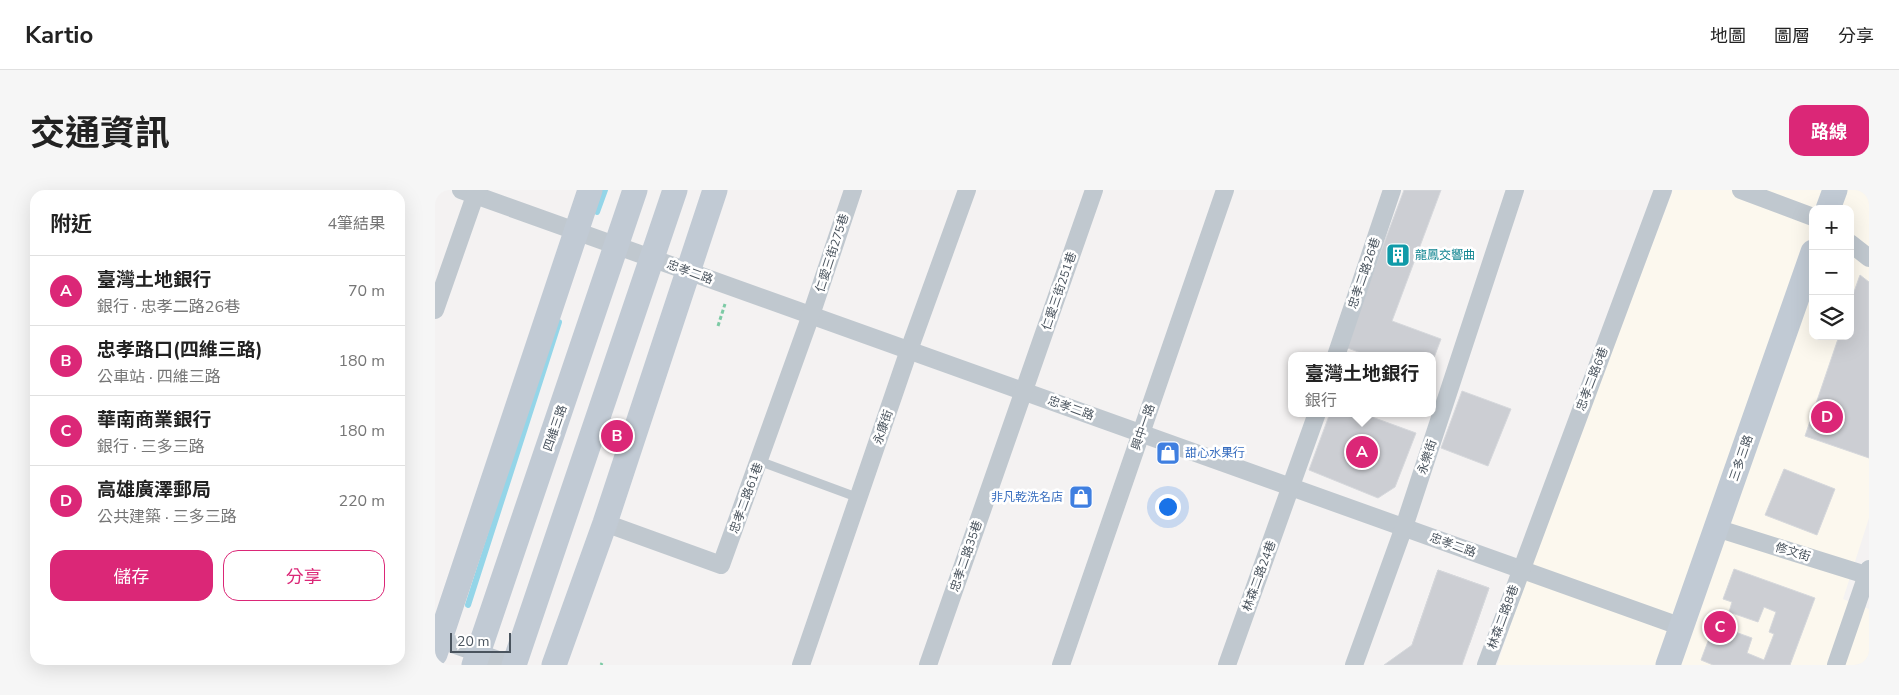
<!DOCTYPE html>
<html lang="zh-TW">
<head>
<meta charset="utf-8">
<style>
  body { margin:0; font-family:"Nunito Sans","Noto Sans TC",sans-serif; background:#f6f6f6; color:#222 }
  .controls { position:absolute; right:15px; top:15px; display:grid; overflow:hidden; border-radius:10px; box-shadow:0 5px 20px #0002 }
  .controls button { width:45px; height:45px; display:grid; place-items:center; padding:0; border:0; border-bottom:1px solid #e0e0e0; background:#fff; color:#222; font:25px sans-serif }
  .scale { position:absolute; left:15px; bottom:12px; width:61px; box-sizing:border-box; padding-left:5px; border:2px solid #4a545e; border-top:0; font-size:14px; line-height:18px; white-space:nowrap; color:#4a545e; -webkit-text-stroke:4px #fff; paint-order:stroke }
  .you { position:absolute; left:732px; top:316px; width:18px; height:18px; margin:-12px; border:4px solid #fff; border-radius:50%; background:#1a73e8; box-shadow:0 0 0 8px #1a73e833 }
  .badge { display:grid; place-items:center; width:32px; height:32px; border-radius:50%; background:#db2777; color:#fff; font-size:16px; font-weight:700 }
  .pin { position:absolute; translate:-50% -50%; border:2px solid #fff; box-shadow:0 1px 5px #0006 }
  .popup { position:absolute; left:853px; top:162px; width:148px; height:65px; box-sizing:border-box; display:grid; place-content:center; border-radius:10px; background:#fff; filter:drop-shadow(0 1px 4px #0005); font-size:16px; white-space:nowrap; color:#767676 }
  .popup b { font-size:19px; color:#222 }
  .popup::after { content:''; position:absolute; left:50%; top:100%; margin-left:-10px; border:10px solid transparent; border-top-color:#fff }
  .list { margin:0; padding:0; list-style:none }
  h2 { display:flex; justify-content:space-between; align-items:center; height:65px; margin:0; padding:0 20px; font-size:21px }
  h2 small { font-size:16px; font-weight:400; color:#767676 }
  .list li { display:grid; grid-template-columns:32px 1fr auto; gap:15px; align-items:center; box-sizing:border-box; height:70px; padding:0 20px; border-top:1px solid #e0e0e0 }
  .list b { display:block; font-size:19px; white-space:nowrap }
  .list p { margin:0; font-size:16px; white-space:nowrap; color:#767676 }
  .list em { font-size:16px; font-style:normal; color:#767676 }
  .actions { display:flex; gap:10px; padding:15px 20px }
  .actions a { flex:1; padding:11px 0; border:1px solid #db2777; border-radius:15px; text-align:center; font-size:18px; color:#db2777 }
  .actions .main { background:#db2777; color:#fff }
  .icon { flex:none; width:28px; height:28px; fill:none; stroke:currentColor; stroke-width:2; stroke-linecap:round; stroke-linejoin:round }
  .map { position:relative; flex:none; width:1434px; height:475px; overflow:hidden; border-radius:15px }
  header { display:flex; align-items:center; gap:30px; box-sizing:border-box; height:70px; padding:0 25px; background:#fff; border-bottom:1px solid #e0e0e0 }
  header strong { font-size:24px }
  nav { display:flex; gap:28px; margin-inline-start:auto; font-size:18px }
  .intro { display:flex; align-items:center; justify-content:space-between; box-sizing:border-box; height:120px; padding:0 30px }
  h1 { margin:0; font-size:35px }
  .button { padding:12px 22px; border-radius:15px; background:#db2777; color:#fff; font-size:18px; font-weight:700 }
  main { display:flex; gap:30px; padding:0 30px }
  aside { flex:1; background:#fff; border-radius:15px; box-shadow:0 5px 20px #0002 }
  .map>svg:first-child { display:block }
  .commercial { fill:#fcf8ee; fill-rule:evenodd }
  .lines { fill:none; stroke-linecap:round; stroke-linejoin:round }
  .stream { stroke:#94d5e8; stroke-width:6 }
  .building { fill:#ccced3; stroke:#d6d8dc }
  .path { stroke:#7dcaa5; stroke-width:3; stroke-dasharray:4 2.5; stroke-linecap:butt }
  .lane { stroke:#c0c8cf; stroke-width:9 }
  .street { stroke:#c0c8cf; stroke-width:18 }
  .secondary { stroke:#c1cad4; stroke-width:25 }
  .labels { text-anchor:middle; dominant-baseline:central; stroke-width:5; stroke-linejoin:round; paint-order:stroke }
  .street-label { font-size:12px; fill:#4a545e; stroke:#fff }
  .culture-label { font-size:12px; fill:#0d838f; stroke:#fff; text-anchor:start }
  .shop-label { font-size:12px; fill:#366cbe; stroke:#fff; text-anchor:start }
</style>
</head>
<body>
<header>
<strong>Kartio</strong>
<nav><a>地圖</a><a>圖層</a><a>分享</a></nav>
</header>
<div class="intro"><h1>交通資訊</h1><a class="button">路線</a></div>
<main>
<aside>
<h2>附近<small>4筆結果</small></h2>
<ul class="list">
<li><span class="badge">A</span><div><b>臺灣土地銀行</b><p>銀行 · 忠孝二路26巷</p></div><em>70 m</em></li>
<li><span class="badge">B</span><div><b>忠孝路口(四維三路)</b><p>公車站 · 四維三路</p></div><em>180 m</em></li>
<li><span class="badge">C</span><div><b>華南商業銀行</b><p>銀行 · 三多三路</p></div><em>180 m</em></li>
<li><span class="badge">D</span><div><b>高雄廣澤郵局</b><p>公共建築 · 三多三路</p></div><em>220 m</em></li>
</ul>
<div class="actions"><a class="main">儲存</a><a>分享</a></div>
</aside>
<div class="map">
<svg width="1434" height="475" viewBox="0 0 1434 475">
  <rect width="100%" height="100%" fill="#f4f2f2"/>
  <path class="commercial" d="M1238,0H1434V328L1408,409L1434,419V475H1062L1100,363ZM1378,19H1415V146H1378Z"/>
  <g class="lines">
    <g class="stream">
      <path d="M162,22L170,0"/>
      <path d="M33,415L124,132"/>
    </g>
  </g>
  <g class="building">
    <path d="M969,0H1006L957,131L1006,149L997,173V166H934L910,157Z"/>
    <path d="M1425,85L1434,92V268L1370,246L1404,146H1415V113Z"/>
    <path d="M1027,201L1076,219L1053,276L1006,258Z"/>
    <path d="M895,223H926L981,243L960,297L943,308L874,280Z"/>
    <path d="M1349,279L1400,299L1382,345L1330,325Z"/>
    <path d="M1299,379L1380,408L1355,475H1278L1266,470L1275,446L1285,449L1289,438L1317,448L1312,463L1329,470L1339,444L1334,442L1341,422L1329,417L1323,432L1294,422L1297,412L1288,409Z"/>
    <path d="M1003,380L1054,398L1034,455L1014,448L1008,466L977,455Z"/>
    <path d="M1003,380L1054,398L1027,475H949L977,455Z"/>
  </g>
  <g class="lines">
    <g class="path">
      <path d="M283,136L290,114"/>
      <path d="M166,475L167,473"/>
    </g>
    <path class="lane" d="M324,271L424,308"/>
    <g class="street">
      <path d="M26,0L1247,437"/>
      <path d="M1306,0L1378,27"/>
      <path d="M1415,53L1434,68"/>
      <path d="M0,120L42,0"/>
      <path d="M901,166L957,0"/>
      <path d="M170,333L286,375L376,125L418,0"/>
      <path d="M1281,338L1434,386"/>
      <path d="M0,448L78,475"/>
      <path d="M366,475L474,160L532,0"/>
      <path d="M493,475L659,0"/>
      <path d="M626,475L790,0"/>
      <path d="M792,475L882,223"/>
      <path d="M919,475L969,337L1080,0"/>
      <path d="M1051,475L1228,0"/>
      <path d="M1401,475L1434,379"/>
    </g>
    <g class="secondary">
      <path d="M1393,19L1400,0"/>
      <path d="M0,464L155,0"/>
      <path d="M39,475L200,0"/>
      <path d="M79,475L240,0"/>
      <path d="M119,475L170,333L280,0"/>
      <path d="M1233,475L1378,62"/>
    </g>
  </g>
  <defs>
    <g id="building-square" transform="scale(1.25)"><rect x="-9" y="-9" width="18" height="18" rx="4" fill="#0f9aa8" stroke="#fff"/><path d="M-4-6H4V6H1V3H-1V6H-4ZM-2.5-4.3h1.7v1.8h-1.7ZM.8-4.3h1.7v1.8H.8ZM-2.5-1h1.7V.8h-1.7ZM.8-1h1.7V.8H.8Z" fill="#fff"/></g>
    <g id="shop-square" transform="scale(1.25)"><rect x="-9" y="-9" width="18" height="18" rx="4" fill="#3f7fe0" stroke="#fff"/><path d="M-5-2.5h2.3a2.7 3.5 0 0 1 5.4 0H5L5.5 6h-11ZM-1.5-2.5h3a1.5 2.3 0 0 0-3 0Z" fill="#fff"/></g>
  </defs>
  <g fill-rule="evenodd">
    <use href="#building-square" x="963" y="65"/>
    <use href="#shop-square" x="733" y="263"/>
    <use href="#shop-square" x="646" y="307"/>
  </g>
  <g class="labels">
    <g class="street-label">
      <text transform="translate(397 63) rotate(-72)">仁愛三街275巷</text>
      <text transform="translate(255 82) rotate(20)">忠孝二路</text>
      <text transform="translate(929 83) rotate(-71)">忠孝二路26巷</text>
      <text transform="translate(624 101) rotate(-71)">仁愛三街251巷</text>
      <text transform="translate(1157 189) rotate(-69)">忠孝二路6巷</text>
      <text transform="translate(636 218) rotate(20)">忠孝二路</text>
      <text transform="translate(448 237) rotate(-71)">永康街</text>
      <text transform="translate(708 237) rotate(-71)">興中一路</text>
      <text transform="translate(120 238) rotate(-71)">四維三路</text>
      <text transform="translate(992 267) rotate(-72)">永樂街</text>
      <text transform="translate(1306 268) rotate(-71)">三多三路</text>
      <text transform="translate(311 308) rotate(-70)">忠孝二路61巷</text>
      <text transform="translate(1018 355) rotate(20)">忠孝二路</text>
      <text transform="translate(1358 362) rotate(17)">修文街</text>
      <text transform="translate(531 366) rotate(-71)">忠孝二路35巷</text>
      <text transform="translate(824 386) rotate(-70)">林森二路24巷</text>
      <text transform="translate(1068 427) rotate(-70)">林森二路8巷</text>
    </g>
    <g class="culture-label">
      <text x="980" y="65">龍鳳交響曲</text>
    </g>
    <g class="shop-label">
      <text x="750" y="263">甜心水果行</text>
      <text x="628" y="307" text-anchor="end">非凡乾洗名店</text>
    </g>
  </g>
</svg>
<div class="controls">
<button>+</button>
<button>−</button>
<button><svg class="icon" aria-label="layers" viewBox="0 0 24 24"><path d="M12 4l9 5-9 5-9-5zM3 14l9 5 9-5"/></svg></button>
</div>
<div class="scale">20 m</div>
<div class="you"></div>
<div class="pin badge" style="left:927px;top:262px">A</div>
<div class="popup"><b>臺灣土地銀行</b>銀行</div>
<div class="pin badge" style="left:182px;top:246px">B</div>
<div class="pin badge" style="left:1285px;top:437px">C</div>
<div class="pin badge" style="left:1392px;top:227px">D</div>
</div>
</main>
</body>
</html>
